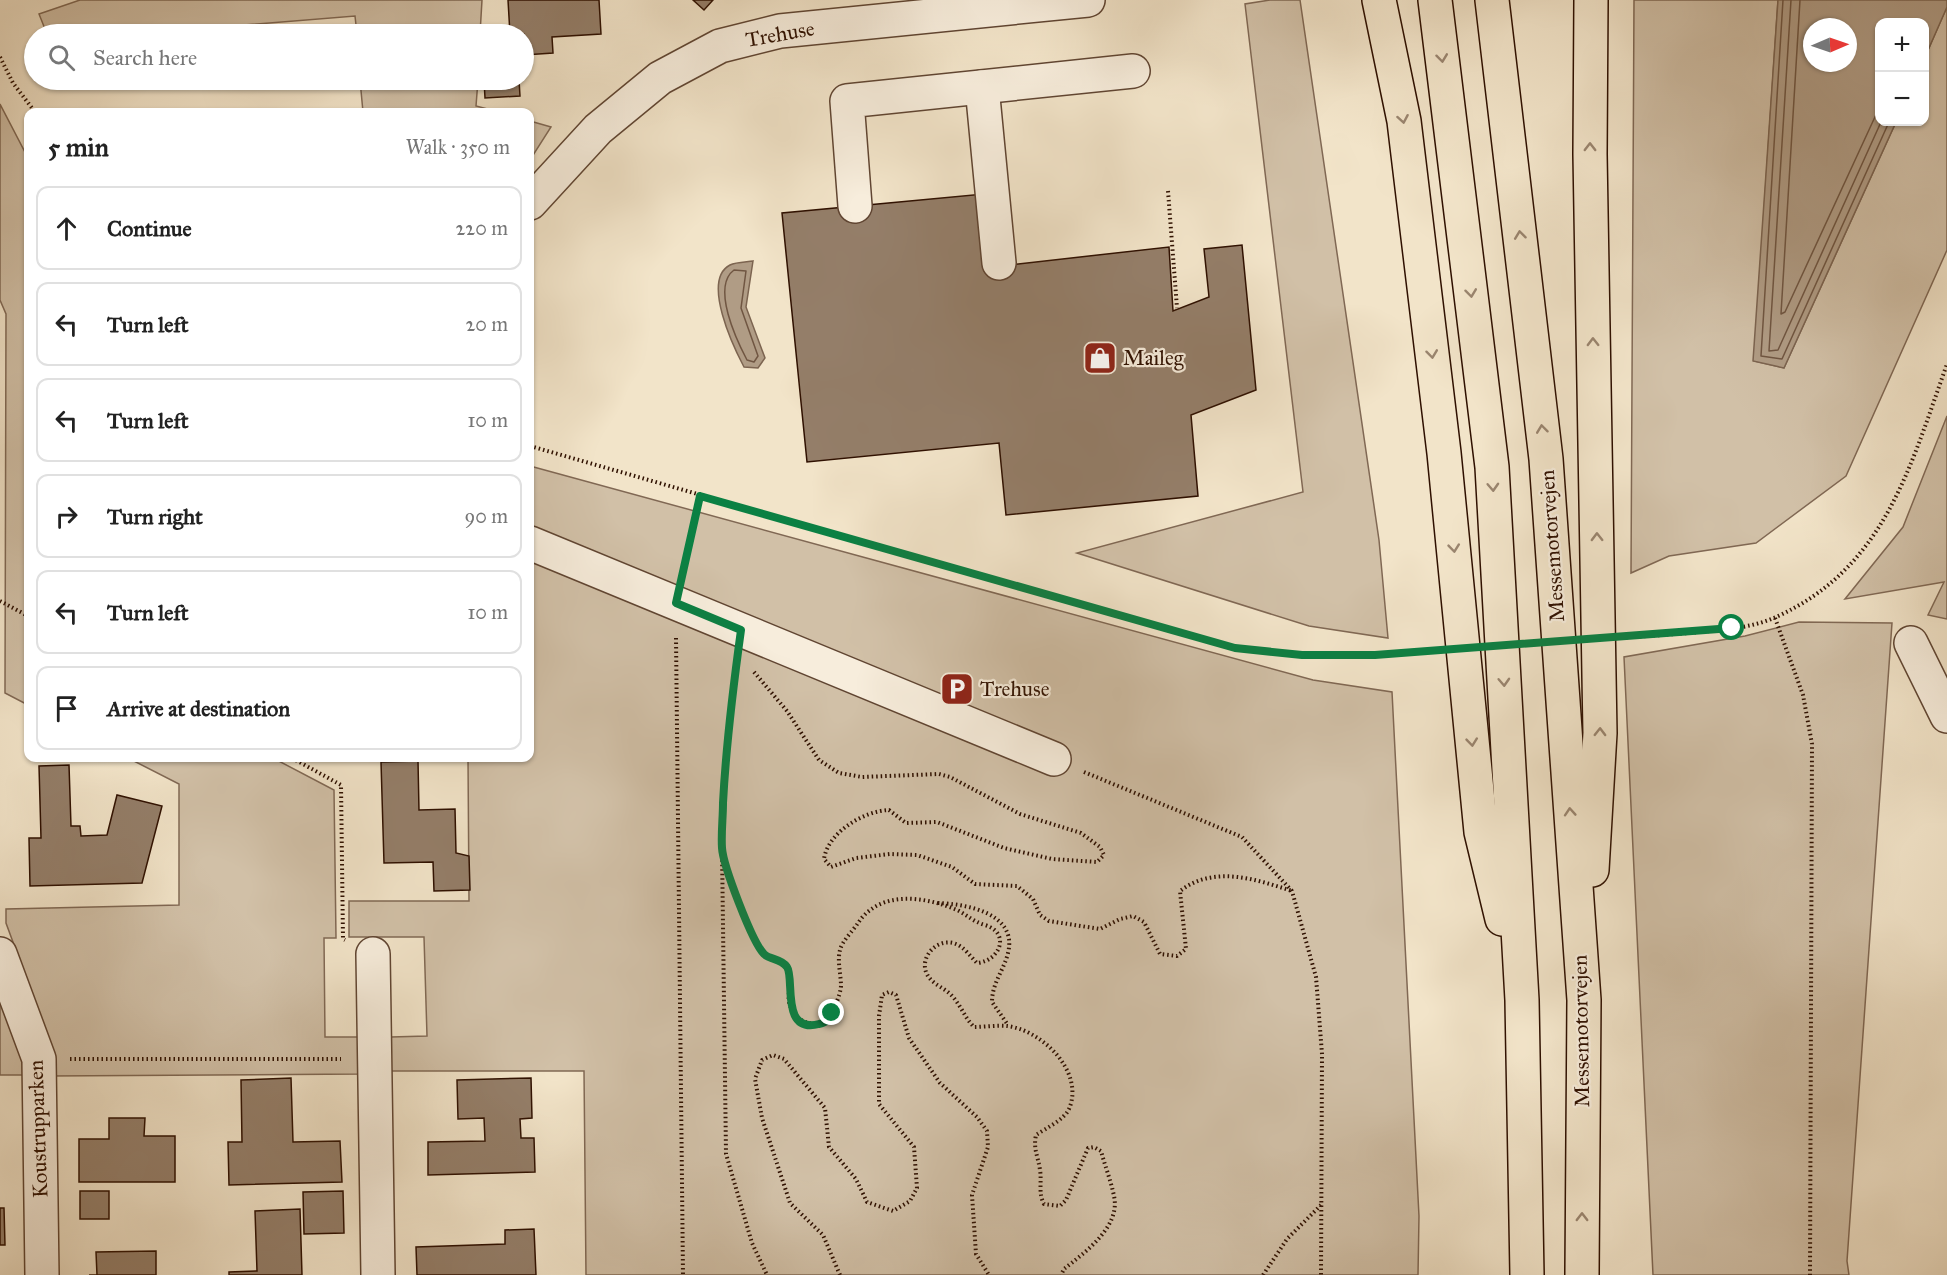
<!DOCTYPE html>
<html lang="en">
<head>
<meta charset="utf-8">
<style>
  body { margin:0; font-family:"IM FELL Great Primer",serif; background:#f2f2f2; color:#222 }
  .controls { position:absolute; right:18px; top:18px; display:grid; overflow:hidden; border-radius:12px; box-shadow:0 2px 4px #0004 }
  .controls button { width:54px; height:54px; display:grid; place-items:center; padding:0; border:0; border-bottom:2px solid #e0e0e0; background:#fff; color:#222; font:30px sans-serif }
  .compass { position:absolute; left:1803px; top:18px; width:54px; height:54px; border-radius:50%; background:#fff; box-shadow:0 2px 4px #0004; rotate:88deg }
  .stop { position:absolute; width:18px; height:18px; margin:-14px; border:4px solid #0b8043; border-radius:50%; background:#fff }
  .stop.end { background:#0b8043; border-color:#fff; box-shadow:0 2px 6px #0008 }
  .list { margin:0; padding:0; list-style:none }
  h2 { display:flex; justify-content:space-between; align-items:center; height:78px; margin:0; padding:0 24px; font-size:26px }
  h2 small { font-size:20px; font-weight:400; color:#767676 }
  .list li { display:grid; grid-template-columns:39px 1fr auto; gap:18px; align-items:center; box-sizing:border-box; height:84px; margin:0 12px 12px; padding:0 12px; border:2px solid #e0e0e0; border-radius:12px }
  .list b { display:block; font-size:22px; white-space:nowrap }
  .list em { font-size:20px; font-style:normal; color:#767676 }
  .icon { flex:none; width:33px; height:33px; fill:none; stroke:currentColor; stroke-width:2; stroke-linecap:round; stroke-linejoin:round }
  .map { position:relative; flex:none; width:1947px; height:1275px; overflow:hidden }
  .search { position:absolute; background:#fff; box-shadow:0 2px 4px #0004; left:24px; top:24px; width:510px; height:66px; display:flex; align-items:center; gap:15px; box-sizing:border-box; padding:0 21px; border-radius:33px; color:#767676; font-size:22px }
  .panel { position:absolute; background:#fff; box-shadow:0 2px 4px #0004; left:24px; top:108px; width:510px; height:654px; border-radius:12px }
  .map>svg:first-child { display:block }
  .green { fill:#d1c0a7; stroke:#806854; stroke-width:1.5 }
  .water { fill:#b09c85; stroke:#7c6450; stroke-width:1.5; fill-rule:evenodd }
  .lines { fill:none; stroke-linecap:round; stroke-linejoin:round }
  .shore { stroke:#705642; stroke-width:1.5 }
  .building { fill:#947e69; stroke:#2f1000; stroke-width:1.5 }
  .minor-casing { stroke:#604532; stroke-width:36 }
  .highway-casing { stroke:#2f1000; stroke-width:36 }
  .path { stroke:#2f1000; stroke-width:4; stroke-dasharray:1.5 3; stroke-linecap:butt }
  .minor { stroke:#f7eddc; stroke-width:33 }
  .highway { stroke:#f2e4c9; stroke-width:33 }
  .path-bridge { stroke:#2f1000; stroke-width:4; stroke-dasharray:1.5 3; stroke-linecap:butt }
  .oneway { stroke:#9a856f }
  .route { stroke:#0b8043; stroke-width:8 }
  .labels { text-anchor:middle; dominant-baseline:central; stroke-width:4.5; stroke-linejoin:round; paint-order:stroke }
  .street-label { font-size:21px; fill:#2f1000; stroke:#f7eddc }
  .poi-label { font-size:21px; fill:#2f1000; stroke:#f7eddc; text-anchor:start }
</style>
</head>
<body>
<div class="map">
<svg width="1947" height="1275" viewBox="0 0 1947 1275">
  <rect width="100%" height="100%" fill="#f2e4c9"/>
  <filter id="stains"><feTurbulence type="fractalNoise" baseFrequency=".00333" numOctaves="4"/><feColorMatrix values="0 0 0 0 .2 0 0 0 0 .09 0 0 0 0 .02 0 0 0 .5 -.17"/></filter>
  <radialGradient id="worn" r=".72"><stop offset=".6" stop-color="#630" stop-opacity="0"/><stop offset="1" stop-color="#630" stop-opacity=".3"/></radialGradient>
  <g class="green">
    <path d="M80,0H482L480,34H357L355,16L219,27L192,34H47L39,14Z"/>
    <path d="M1270,0H1300L1379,540L1388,638L1309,626L1077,553L1303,492L1245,4Z"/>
    <path d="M1634,0H1778L1754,361L1784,368L1896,122H1924L1925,57L1947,7V250L1846,476L1756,543L1669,556L1631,573Z"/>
    <path d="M360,80H478L476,106L499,112H363Z"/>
    <path d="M0,104L28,158V705L5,693L6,314L0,300Z"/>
    <path d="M530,121L551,127L530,160Z"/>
    <path d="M1947,416V619L1928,615L1944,582L1845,599L1903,527Z"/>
    <path d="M530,466L1313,680L1392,692L1419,1216L1418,1275H586L584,1071H389L391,1037L427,1036L424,937H349V901H469L468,758H530Z"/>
    <path d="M1799,622L1892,623L1847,1261L1849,1275H1653L1624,657L1745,636Z"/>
    <path d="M128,758H273L334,790L336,938H324L325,1037H361L362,1074L49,1076V1040L6,923V909L179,905V784Z"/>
    <path d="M0,989L23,1055L24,1075H0Z"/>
  </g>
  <g class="water">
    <path d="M1778,0H1947V7L1925,57L1924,22H1880V122H1896L1784,368L1753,361ZM1812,27H1848V63H1812Z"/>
    <path d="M753,261L746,307L765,358L758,368L744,367C734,348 701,280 730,265C736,262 747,262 753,261Z"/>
  </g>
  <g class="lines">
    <g class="shore">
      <path d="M1783,0L1761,356L1782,359L1889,122"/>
      <path d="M1791,0L1769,351L1778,350L1881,122"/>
      <path d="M1800,0L1781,314L1785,312L1880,106"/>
      <path d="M734,270L746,271L741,308L758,356L754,362L747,360C737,341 711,287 734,270Z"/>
    </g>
  </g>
  <g class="building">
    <path d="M508,0H599L601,34L552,37L553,53L524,55V34H510Z"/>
    <path d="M693,0H713L704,10Z"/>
    <path d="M484,80H519L520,96L485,98Z"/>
    <path d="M984,194L991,267L1169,247L1173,311L1209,297L1204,249L1242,245L1256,390L1191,415L1198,496L1006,515L999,443L807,462L782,213Z"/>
    <path d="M418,761L419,810L455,809L456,853L469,856L470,890L434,891L433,862L384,863L381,762Z"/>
    <path d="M69,765L71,826H80L81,836L107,835L117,795L162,806L142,883L30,886L29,838H41L39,766Z"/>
    <path d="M291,1078L293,1142L340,1141L342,1182L229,1185L228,1142H242L241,1080Z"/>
    <path d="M531,1078L532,1118L520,1119L521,1138H534L535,1172L428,1175V1142L485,1141L484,1118L458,1119L457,1080Z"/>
    <path d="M109,1118H145L144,1136H175V1182H79V1139H109Z"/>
    <rect x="80" y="1191" width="29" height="28"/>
    <path d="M343,1191L344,1233L304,1234L303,1192Z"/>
    <path d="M0,1208H4L5,1245H0Z"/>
    <path d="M300,1209L302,1275H229V1272L257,1271L255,1211Z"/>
    <path d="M534,1229L536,1275H417L416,1247L505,1244V1230Z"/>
    <path d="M156,1251V1275H89H97L96,1252Z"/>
  </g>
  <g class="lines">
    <g class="minor-casing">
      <g id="minor">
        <path d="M982,87L999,263"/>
        <path d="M530,203L598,129L660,78L720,46L780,31L1088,0"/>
        <path d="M855,206L847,101L1133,71"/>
        <path d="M530,543L1054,759"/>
        <path d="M1911,643L1947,716"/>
        <path d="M0,954L39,1059L42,1275"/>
        <path d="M373,954L378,1275"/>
      </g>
    </g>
    <g class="highway-casing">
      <g id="highway">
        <path d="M1379,0L1404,121L1444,453L1481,832L1502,919"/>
        <path d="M1435,0L1492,467L1522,1000L1527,1275"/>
        <path d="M1492,0L1546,459L1584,1000L1582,1275"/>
        <path d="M1591,0L1590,154L1600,733L1592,870"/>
      </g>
    </g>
    <g class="path">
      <path d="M0,57L13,83L35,112"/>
      <path d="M1168,191L1177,308"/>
      <path d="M530,446L1235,648L1302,655H1375"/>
      <path d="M683,572L700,496"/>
      <path d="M0,601L28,616"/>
      <path d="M1775,618L1803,695L1812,744L1810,1275"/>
      <path d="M1690,633C1717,630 1750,629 1776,617C1885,568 1910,467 1947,364"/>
      <path d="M676,638L683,1275"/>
      <path d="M737,663L726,746L722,850L726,1154L752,1243L767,1275"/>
      <path d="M754,672L787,711L819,760L839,773L862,777L939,774L950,777L1020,814L1081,833L1100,847L1104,855L1097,862L1052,859L1004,848L937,822L906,823L889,810C864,811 828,832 824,859L831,867L856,858L890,854L917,855L952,867L975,884L1017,886L1033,899L1040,915L1049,921L1100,929L1120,919L1133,916L1144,922L1160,954L1177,956L1186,949L1180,891C1214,865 1255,879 1292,891"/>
      <path d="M292,758L341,785L343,939L345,940"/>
      <path d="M1084,772L1242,837L1292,891L1316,977L1322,1054L1321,1275"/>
      <path d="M722,850C732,880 743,929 763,953C769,959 781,958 787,966C794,976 787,991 789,1002C794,1022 811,1028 828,1020C833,1011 840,997 841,986C841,975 837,961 840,950C842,941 853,931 858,923C880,890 924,896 957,910C967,915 974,922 985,925C1011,933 1000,961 977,963C971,957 964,947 956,944C939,937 920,955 926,972C931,985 945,987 953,997C961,1006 965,1018 974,1027C985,1027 997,1025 1007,1026C1042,1030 1085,1072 1069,1109C1064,1120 1046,1128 1036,1135C1033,1149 1038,1156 1040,1170C1042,1182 1038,1193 1044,1204L1060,1206L1066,1200L1088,1148L1094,1147L1101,1151C1105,1166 1111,1181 1114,1196C1121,1227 1084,1253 1064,1269L1061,1275"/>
      <path d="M938,903C966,904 1018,913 1008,953C1004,970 992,983 992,1002L1008,1025"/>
      <path d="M70,1059H341"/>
      <path d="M840,1275L823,1235L790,1203L762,1118L755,1079L762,1060L773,1055L784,1059L825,1108L829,1147L856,1179L867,1202L893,1211L910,1201L917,1188L914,1147L879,1104V1016L882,995L889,992L896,995L909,1038L940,1083L977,1117L987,1131L988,1147L972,1195L976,1254L989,1275"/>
      <path d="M1263,1275L1287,1239L1321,1205"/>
    </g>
    <use href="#minor" class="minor"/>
    <use href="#highway" class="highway"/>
    <path class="path-bridge" d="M1375,655L1690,633"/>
  </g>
  <defs><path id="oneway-chevron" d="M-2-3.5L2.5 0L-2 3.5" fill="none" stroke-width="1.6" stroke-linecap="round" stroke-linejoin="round" transform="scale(1.5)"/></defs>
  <g class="oneway">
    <use href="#oneway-chevron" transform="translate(1442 58) rotate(83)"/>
    <use href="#oneway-chevron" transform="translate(1403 119) rotate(80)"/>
    <use href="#oneway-chevron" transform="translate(1590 147) rotate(-90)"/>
    <use href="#oneway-chevron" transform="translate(1520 235) rotate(-97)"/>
    <use href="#oneway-chevron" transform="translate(1471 293) rotate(83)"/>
    <use href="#oneway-chevron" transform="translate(1593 342) rotate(-91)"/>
    <use href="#oneway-chevron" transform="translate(1432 354) rotate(83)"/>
    <use href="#oneway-chevron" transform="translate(1542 429) rotate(-97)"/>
    <use href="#oneway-chevron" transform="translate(1493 487) rotate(87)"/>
    <use href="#oneway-chevron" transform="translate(1597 537) rotate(-91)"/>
    <use href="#oneway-chevron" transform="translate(1454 548) rotate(84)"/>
    <use href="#oneway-chevron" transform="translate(1504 682) rotate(87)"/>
    <use href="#oneway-chevron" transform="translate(1600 732) rotate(-89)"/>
    <use href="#oneway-chevron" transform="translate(1472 742) rotate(84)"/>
    <use href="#oneway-chevron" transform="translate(1570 812) rotate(-94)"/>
    <use href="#oneway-chevron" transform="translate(1582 1217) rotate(-90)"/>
  </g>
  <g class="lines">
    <path class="route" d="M832,1013C829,1019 826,1023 819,1024C780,1034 795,978 787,967C781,958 770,960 764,954C752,942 723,865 722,848C721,833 723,818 723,803C726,745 733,688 741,630L676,603L700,496L1235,648L1302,655H1375L1732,628"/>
  </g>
  <defs>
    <g id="shop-square" transform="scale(1.725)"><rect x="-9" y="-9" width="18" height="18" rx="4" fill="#8f2418" stroke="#f7eddc"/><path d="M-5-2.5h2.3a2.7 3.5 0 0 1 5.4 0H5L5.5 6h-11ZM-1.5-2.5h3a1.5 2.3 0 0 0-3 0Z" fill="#fff"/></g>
    <g id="parking-square" transform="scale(1.725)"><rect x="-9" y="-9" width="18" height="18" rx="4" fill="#8f2418" stroke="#f7eddc"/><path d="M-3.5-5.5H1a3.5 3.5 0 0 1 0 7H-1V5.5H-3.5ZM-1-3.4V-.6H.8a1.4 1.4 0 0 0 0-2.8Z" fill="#fff"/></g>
  </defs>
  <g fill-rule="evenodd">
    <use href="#shop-square" x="1100" y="358"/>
    <use href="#parking-square" x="957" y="689"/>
  </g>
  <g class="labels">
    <g class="street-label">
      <text transform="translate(780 34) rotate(-10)">Trehuse</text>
      <text transform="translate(1552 546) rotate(-94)">Messemotorvejen</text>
      <text transform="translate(1581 1031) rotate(-91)">Messemotorvejen</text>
      <text transform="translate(38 1129) rotate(-92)">Koustrupparken</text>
    </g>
    <g class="poi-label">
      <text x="1123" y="358">Maileg</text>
      <text x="980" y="689">Trehuse</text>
    </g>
  </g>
  <rect width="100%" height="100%" filter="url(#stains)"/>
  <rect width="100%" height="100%" fill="url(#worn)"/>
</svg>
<div class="controls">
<button>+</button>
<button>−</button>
</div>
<svg class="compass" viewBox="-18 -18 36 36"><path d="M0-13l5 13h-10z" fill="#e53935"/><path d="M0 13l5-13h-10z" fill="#767676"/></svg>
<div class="stop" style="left:1732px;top:628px"></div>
<div class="stop end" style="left:832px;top:1013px"></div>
<div class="search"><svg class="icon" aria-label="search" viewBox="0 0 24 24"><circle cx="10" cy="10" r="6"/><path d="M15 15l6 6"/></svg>Search here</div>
<section class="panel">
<h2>5 min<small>Walk · 350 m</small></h2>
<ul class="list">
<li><svg class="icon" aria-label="ahead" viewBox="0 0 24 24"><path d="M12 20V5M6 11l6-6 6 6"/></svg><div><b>Continue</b></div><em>220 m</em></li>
<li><svg class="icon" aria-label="left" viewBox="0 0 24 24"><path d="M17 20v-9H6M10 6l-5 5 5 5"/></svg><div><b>Turn left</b></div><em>20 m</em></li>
<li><svg class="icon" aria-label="left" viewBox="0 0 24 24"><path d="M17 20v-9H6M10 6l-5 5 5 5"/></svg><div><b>Turn left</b></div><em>10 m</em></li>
<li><svg class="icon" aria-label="right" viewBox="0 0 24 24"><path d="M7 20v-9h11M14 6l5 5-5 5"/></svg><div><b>Turn right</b></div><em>90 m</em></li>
<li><svg class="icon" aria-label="left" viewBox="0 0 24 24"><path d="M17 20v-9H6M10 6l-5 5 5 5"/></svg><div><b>Turn left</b></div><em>10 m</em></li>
<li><svg class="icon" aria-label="arrive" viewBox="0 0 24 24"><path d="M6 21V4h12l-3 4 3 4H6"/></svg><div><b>Arrive at destination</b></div></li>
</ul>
</section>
</div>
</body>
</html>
